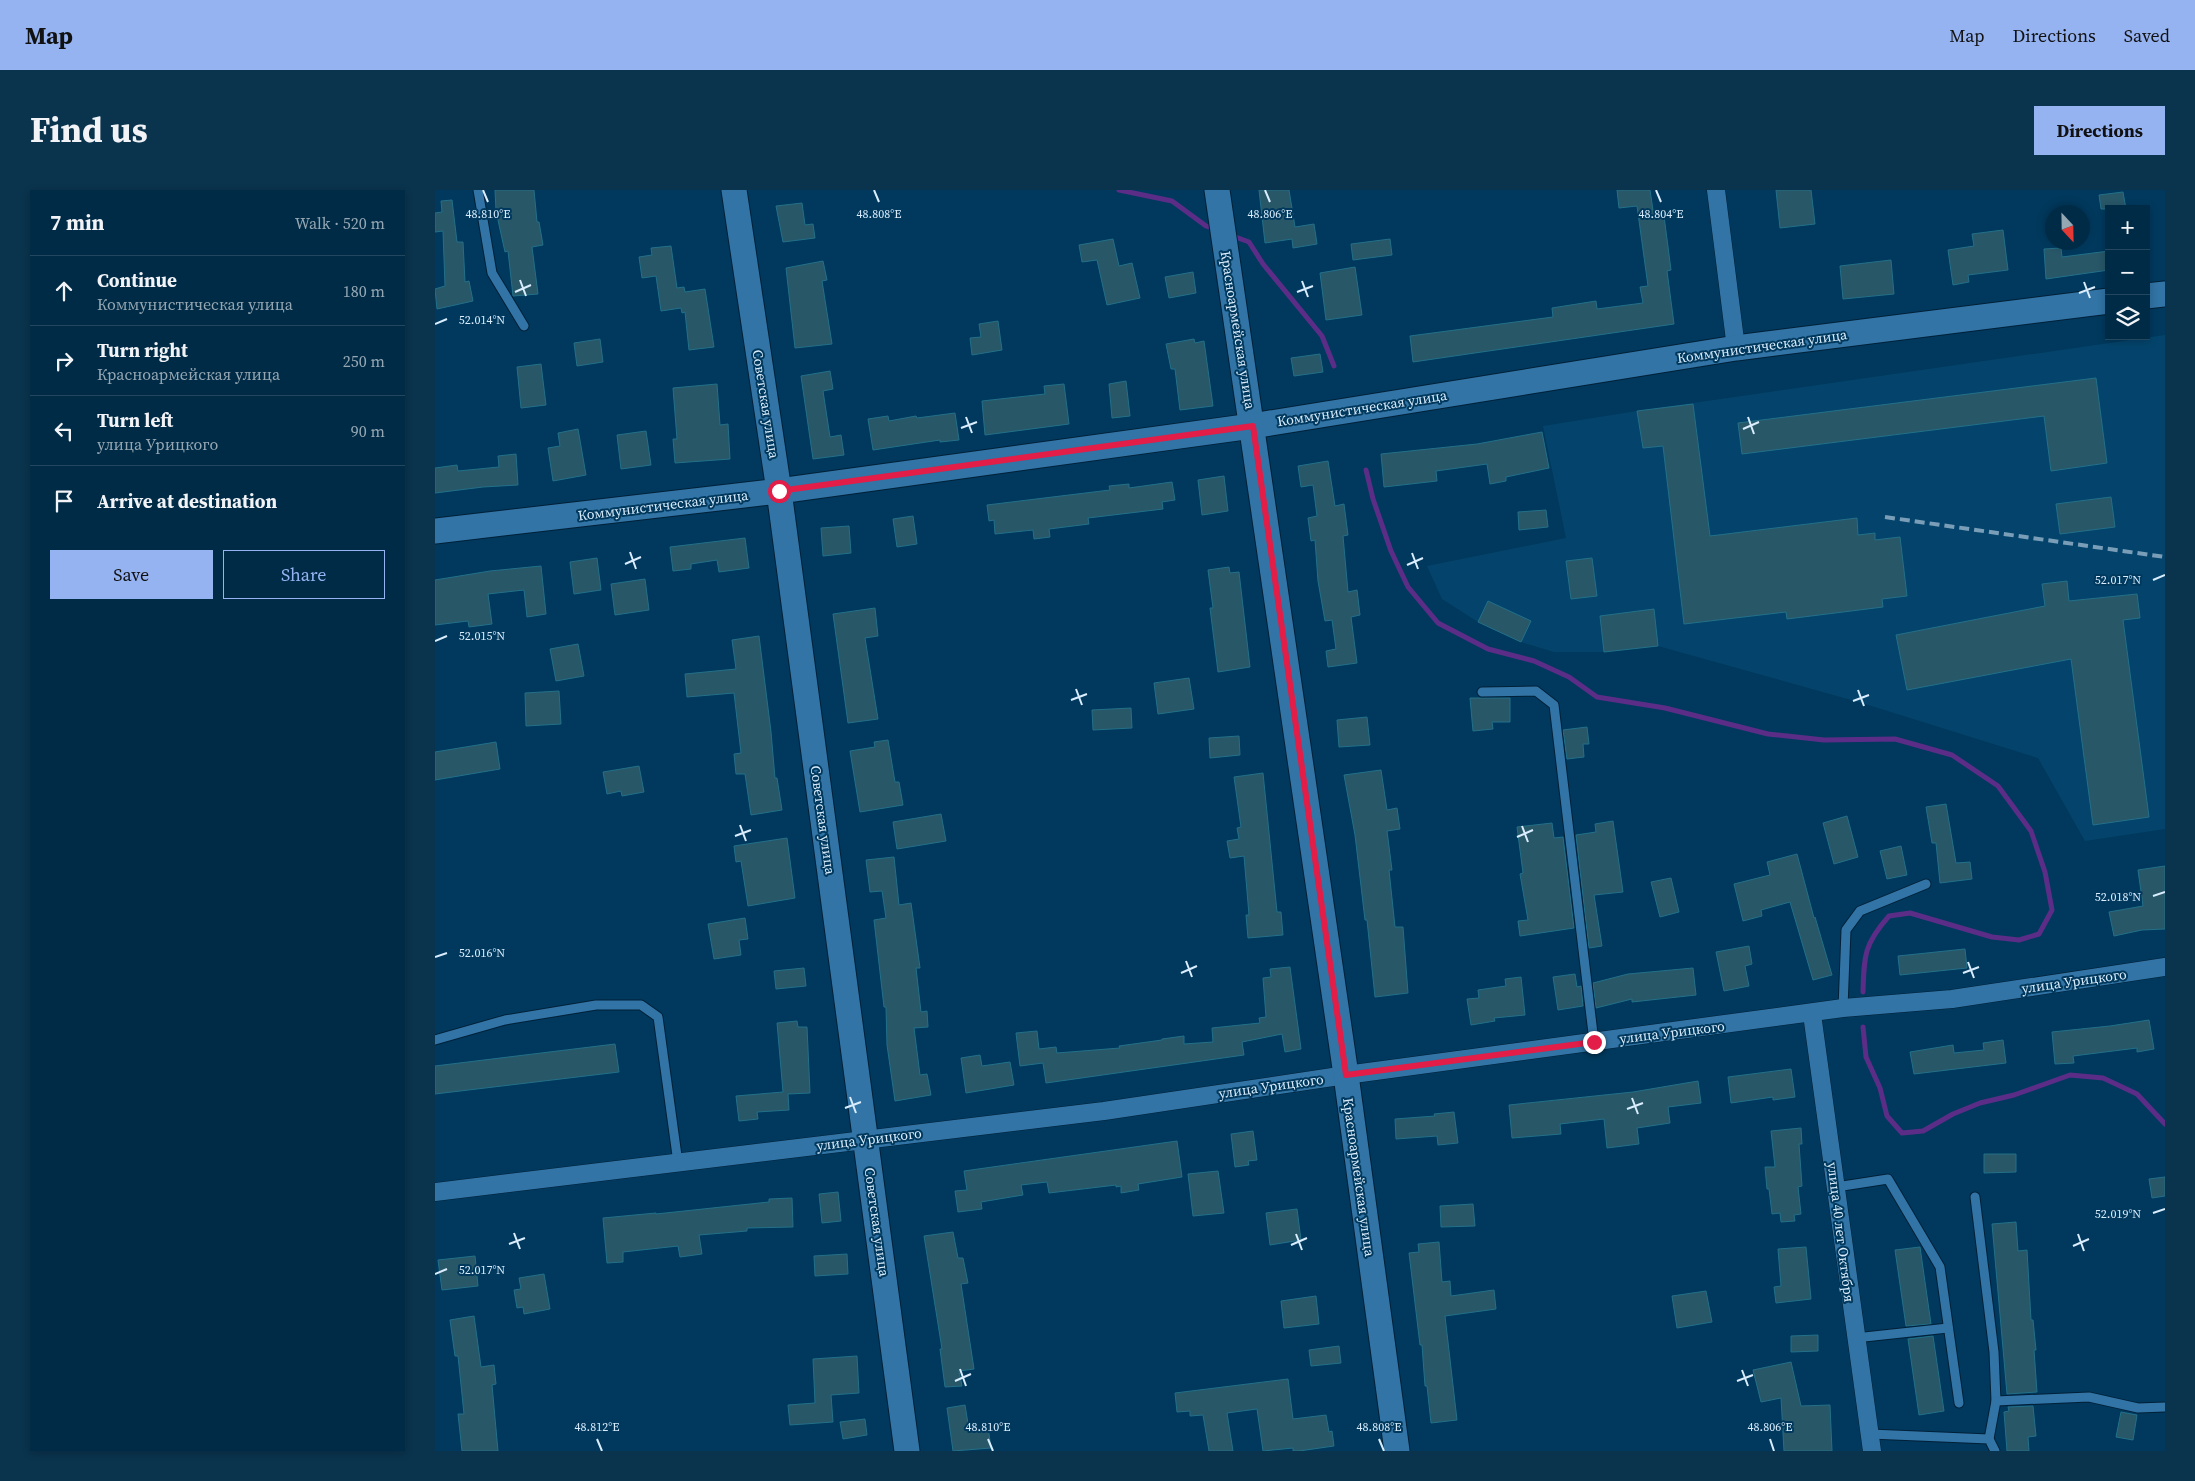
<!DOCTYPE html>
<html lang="en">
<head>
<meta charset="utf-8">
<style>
  body { margin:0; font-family:"Source Serif 4",serif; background:#0a334d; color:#f1f3f6 }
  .controls { position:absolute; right:15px; top:15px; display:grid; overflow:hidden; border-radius:0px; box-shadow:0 2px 8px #0003 }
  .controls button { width:45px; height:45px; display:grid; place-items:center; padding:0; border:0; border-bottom:1px solid #22475f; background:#002b46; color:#f1f3f6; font:25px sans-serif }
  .compass { position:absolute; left:1610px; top:15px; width:45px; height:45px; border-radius:50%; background:#002b46; box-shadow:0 2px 8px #0003; rotate:158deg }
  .stop { position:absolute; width:15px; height:15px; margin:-11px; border:4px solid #e11d48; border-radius:50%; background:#fff }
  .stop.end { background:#e11d48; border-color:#fff; box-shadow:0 1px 5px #0008 }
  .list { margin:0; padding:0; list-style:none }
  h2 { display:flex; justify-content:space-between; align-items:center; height:65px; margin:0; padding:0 20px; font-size:21px }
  h2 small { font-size:16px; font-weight:400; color:#95a7b3 }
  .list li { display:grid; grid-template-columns:32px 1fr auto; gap:15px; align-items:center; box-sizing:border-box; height:70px; padding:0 20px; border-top:1px solid #22475f }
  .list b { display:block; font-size:19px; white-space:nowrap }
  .list p { margin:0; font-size:16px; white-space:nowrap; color:#95a7b3 }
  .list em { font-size:16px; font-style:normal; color:#95a7b3 }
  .actions { display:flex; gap:10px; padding:15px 20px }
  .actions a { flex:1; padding:11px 0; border:1px solid #95b2f1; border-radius:0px; text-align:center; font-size:18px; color:#95b2f1 }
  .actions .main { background:#95b2f1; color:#111 }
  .icon { flex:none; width:28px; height:28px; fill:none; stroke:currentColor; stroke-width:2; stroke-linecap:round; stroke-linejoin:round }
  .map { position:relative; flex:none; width:1730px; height:1261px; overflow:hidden; border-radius:0px }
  header { display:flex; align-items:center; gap:30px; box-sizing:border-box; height:70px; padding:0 25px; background:#95b2f1; color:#111 }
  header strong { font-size:24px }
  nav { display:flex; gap:28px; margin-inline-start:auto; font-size:18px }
  .intro { display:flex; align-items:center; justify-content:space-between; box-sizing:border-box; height:120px; padding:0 30px }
  h1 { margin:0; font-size:35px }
  .button { padding:12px 22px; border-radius:0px; background:#95b2f1; color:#111; font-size:18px; font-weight:700 }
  main { display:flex; gap:30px; padding:0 30px }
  aside { flex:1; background:#002b46; border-radius:0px; box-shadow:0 2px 8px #0003 }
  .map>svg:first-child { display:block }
  .built { fill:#04446c }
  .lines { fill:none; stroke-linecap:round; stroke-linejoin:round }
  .stream { stroke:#5b2d87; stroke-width:5 }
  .building { fill:#285768; stroke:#237089 }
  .lane-casing { stroke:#002038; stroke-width:11 }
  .street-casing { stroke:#002038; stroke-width:19 }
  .secondary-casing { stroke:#002038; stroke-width:27 }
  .lane { stroke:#3174a5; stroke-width:9 }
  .street { stroke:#3174a5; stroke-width:18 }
  .secondary { stroke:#3174a5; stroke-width:25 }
  .rail { stroke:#7a9eb7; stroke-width:4; stroke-dasharray:10 5; stroke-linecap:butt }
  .route { stroke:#e11d48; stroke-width:6 }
  .ticks { fill:none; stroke:#d9edfe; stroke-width:2 }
  .labels { text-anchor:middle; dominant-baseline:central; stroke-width:4; stroke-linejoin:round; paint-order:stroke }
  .street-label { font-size:14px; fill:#d9edfe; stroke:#00395d }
  .ticks-label { font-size:12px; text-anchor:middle; fill:#d9edfe; stroke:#00395d; stroke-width:4; stroke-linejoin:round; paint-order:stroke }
</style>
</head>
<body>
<header>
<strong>Map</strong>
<nav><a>Map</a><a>Directions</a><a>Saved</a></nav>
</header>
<div class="intro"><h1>Find us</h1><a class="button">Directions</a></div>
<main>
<aside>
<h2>7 min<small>Walk · 520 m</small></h2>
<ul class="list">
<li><svg class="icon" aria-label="ahead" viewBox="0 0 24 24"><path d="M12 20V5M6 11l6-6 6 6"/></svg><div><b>Continue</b><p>Коммунистическая улица</p></div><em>180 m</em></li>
<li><svg class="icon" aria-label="right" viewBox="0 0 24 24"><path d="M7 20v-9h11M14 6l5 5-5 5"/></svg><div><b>Turn right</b><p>Красноармейская улица</p></div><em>250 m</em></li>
<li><svg class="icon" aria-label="left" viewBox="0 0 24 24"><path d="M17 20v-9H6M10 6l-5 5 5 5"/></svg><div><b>Turn left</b><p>улица Урицкого</p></div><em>90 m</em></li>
<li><svg class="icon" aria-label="arrive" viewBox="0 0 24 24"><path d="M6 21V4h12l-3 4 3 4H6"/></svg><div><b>Arrive at destination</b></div></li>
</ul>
<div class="actions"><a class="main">Save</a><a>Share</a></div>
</aside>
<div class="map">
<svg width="1730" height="1261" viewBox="0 0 1730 1261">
  <rect width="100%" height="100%" fill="#00395d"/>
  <path class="built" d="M1730,145V639L1650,651L1603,568L1427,513L1223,456L1169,462H1119L1086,452L1043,432L1007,409L992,376L1131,348L1108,236L1202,221Z"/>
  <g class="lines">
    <g class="stream">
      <path d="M684,0L737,11L771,36L780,39"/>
      <path d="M795,45L814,52L828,74L887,146L899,176"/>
      <path d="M931,280L938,309L956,361L973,397L1003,433L1053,459L1099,471L1134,487L1162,507L1230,518L1333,544L1389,550L1460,549L1517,565L1563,596L1596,641L1610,682L1617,720L1604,744L1584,750L1557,747L1475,723L1454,726C1429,754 1429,766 1428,802"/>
      <path d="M1428,837L1431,867L1445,898L1452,926L1467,943L1488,941L1518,924L1545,913L1579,905L1635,885L1668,888L1702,904L1730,934"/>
    </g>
  </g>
  <g class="building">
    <path d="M60,0H99L102,32H104L108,55L97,57L103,104L78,106L73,61L70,62L61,21Z"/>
    <path d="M824,0H854L860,37L879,34L882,54L858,58L857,49L830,53Z"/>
    <path d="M1182,0H1215L1219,27L1229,26L1236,80L1232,81L1239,134L978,172L975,146L1118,127L1117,118L1161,111L1162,119L1208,113L1205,97L1213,96L1202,16L1184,18Z"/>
    <path d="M1341,0H1376L1380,34L1345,38Z"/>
    <path d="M1688,2L1691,19H1666L1664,5Z"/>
    <path d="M17,10L22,52H28L30,92L34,91L38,111L2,119L0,99L10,96L8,41L0,42V23L7,22L6,11Z"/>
    <path d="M367,13L370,35L378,34L380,48L348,52L341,16Z"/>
    <path d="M1568,40L1573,80L1533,85L1534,92L1518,95L1513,60L1539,56L1537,44Z"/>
    <path d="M678,49L684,76L697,73L705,108L672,115L662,70L647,72L644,55Z"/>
    <path d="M955,49L957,65L918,70L916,54Z"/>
    <path d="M236,56L242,98L249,97L250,102L270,99L279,157L254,160L250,122L247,123L246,118L226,121L221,86L207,88L204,67L217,65L216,58Z"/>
    <path d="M1626,58L1627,67L1674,61V80L1611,89L1609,59Z"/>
    <path d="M1456,70L1459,104L1408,109L1405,76Z"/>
    <path d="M388,71L392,90L387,91L397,154L360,158L351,78Z"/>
    <path d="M920,77L927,125L891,130L885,83Z"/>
    <path d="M758,82L761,103L734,108L730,87Z"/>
    <path d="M563,131L567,160L537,165L535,148L546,147L544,134Z"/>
    <path d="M165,149L168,172L142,176L139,153Z"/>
    <path d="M759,149L760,153L769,151L778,216L745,220L740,179H736L731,154Z"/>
    <path d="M885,164L888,182L859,186L856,168Z"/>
    <path d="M106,174L111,215L86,218L82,177Z"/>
    <path d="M395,181L398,199L388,201L395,247L406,245L409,265L378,269L366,186Z"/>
    <path d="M1661,188L1672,273L1616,281L1609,226L1307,264L1303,233Z"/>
    <path d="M691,191L695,226L677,228L674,194Z"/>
    <path d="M282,194L285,235L293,234L295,269L240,273L238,249H242L238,198Z"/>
    <path d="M629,194L634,234L550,245L547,211L610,204L609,196Z"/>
    <path d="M1258,214L1275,346L1422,328L1423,345L1440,343V350L1465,347L1472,406L1447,409L1448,417L1352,429L1351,422L1249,434L1228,256L1208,258L1202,221Z"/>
    <path d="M520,223L524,250L505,252V250L438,260L433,229L453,226L454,231L481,226L482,228Z"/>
    <path d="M143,239L151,285L118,291L113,258L125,256L123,243Z"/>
    <path d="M211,241L216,275L186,279L182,245Z"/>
    <path d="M1107,242L1114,278L1071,287V291L1055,294L1052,274L1001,281L1002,291L949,297L946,264L1042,254Z"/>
    <path d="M81,264L83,295L48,297L0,303V278L22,275L23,281L64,277L63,266Z"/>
    <path d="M893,271L900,316L909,314L913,345L908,346L913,402L922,400L925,425L916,427L922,473L893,477L891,461L901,459L897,430L890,431L883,391L880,350L876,351L873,328L882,326L878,295L866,297L863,276Z"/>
    <path d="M789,286L793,321L767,325L763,290Z"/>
    <path d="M737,292L740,310L727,312L728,319L653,328L654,334L614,339L615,347L599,349L598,340L560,344L559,330L554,331L552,315L675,300L674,296L694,294V298Z"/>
    <path d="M1676,307L1680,337L1625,344L1621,314Z"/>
    <path d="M1111,320L1113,337L1084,340L1083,322Z"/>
    <path d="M478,326L482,354L462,357L458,329Z"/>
    <path d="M414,336L416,363L388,366L386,338Z"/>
    <path d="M310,348L314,378L284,382L282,370L256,374V379L238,381L235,357Z"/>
    <path d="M162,368L166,400L139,404L135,372Z"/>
    <path d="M1157,368L1162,406L1136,409L1131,371Z"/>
    <path d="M106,376L111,424L92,427L89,400L53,404L57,434L34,437L33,431L0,435V390L55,381Z"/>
    <path d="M794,377L795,383L804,382L815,477L783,482L775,418H778L773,380Z"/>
    <path d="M210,389L214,420L180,425L176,394Z"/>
    <path d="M1632,391L1634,411L1702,404L1705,428L1688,430L1714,627L1658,635L1636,469L1472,500L1461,445L1610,416L1607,394Z"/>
    <path d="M1053,411L1096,431L1086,452L1043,432Z"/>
    <path d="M440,418L443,446L430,448L443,529L413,533L398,424Z"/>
    <path d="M1219,419L1223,456L1169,462L1165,426Z"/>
    <path d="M324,446L336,542L340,588H342L347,620L316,625L310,584H301L299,564L306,563L299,503L252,507L250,484L301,479L297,450Z"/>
    <path d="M143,454L149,486L121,491L115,459Z"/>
    <path d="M754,488L759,519L723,524L719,493Z"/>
    <path d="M124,501L126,534L91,536L90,503Z"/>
    <path d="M1035,508H1075V532H1057L1058,539L1038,541Z"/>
    <path d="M696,518L697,538L658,540L657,520Z"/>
    <path d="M932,527L935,555L904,557L902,530Z"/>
    <path d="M1152,537L1154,554H1148L1149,567L1132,569L1128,540Z"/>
    <path d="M804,546L805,565L775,568L774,548Z"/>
    <path d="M453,550L460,592H464L468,615L425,622L415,561L440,557L439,552Z"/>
    <path d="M61,552L65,579L0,590V562Z"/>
    <path d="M204,576L209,602L187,606L186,601L172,604L168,582Z"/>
    <path d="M946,580L952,620L962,618L965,639L952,641L957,680H954L960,737H968L973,803L940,807L932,730H930L920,645L909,585Z"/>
    <path d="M828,583L842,722H846L848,745L813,748L811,725H814L809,666L795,668L792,651L804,649L802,638L806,637L799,587Z"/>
    <path d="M1511,614L1521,673L1535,672L1537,689L1505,693L1501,653H1497L1491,617Z"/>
    <path d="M506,624L511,651L462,659L458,632Z"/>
    <path d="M1412,626L1423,667L1399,674L1388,633Z"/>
    <path d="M1178,631L1188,702L1159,705L1167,756L1154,758L1141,645L1161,642L1160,634Z"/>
    <path d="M1117,633L1119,648L1128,647L1139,738L1085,746L1083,731L1093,730L1085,684L1088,683L1082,637Z"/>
    <path d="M352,648L360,708L313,716L306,671L301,672L299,656Z"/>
    <path d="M1466,656L1472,685L1452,689L1445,661Z"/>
    <path d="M1362,664L1379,728L1380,727L1397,785L1378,790L1355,712L1326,720L1327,726L1308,731L1299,694L1335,685L1332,672Z"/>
    <path d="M459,667L464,715L476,713L485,778H481L486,822L492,821L493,837L479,838L485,885L492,884L496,905L460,911L452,855L451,817H449L439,730L451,728L447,701L435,702L431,670Z"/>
    <path d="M1730,676V739L1707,740L1679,746L1674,722L1708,716L1703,680Z"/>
    <path d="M1236,688L1244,722L1225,727L1216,692Z"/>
    <path d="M310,728L313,749L304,750L306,765L279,769L273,734Z"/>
    <path d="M1314,756L1317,774L1310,776L1314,796L1289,801L1281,762Z"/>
    <path d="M1530,759L1532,778L1465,785L1463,766Z"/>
    <path d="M855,777L866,859L850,862L847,844L807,852L809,865L611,893L608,873L585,876L581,843L602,841L604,859L621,857L622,863L685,858L684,856L727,850V849L749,846V854L778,852L777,838L825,833L824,828L831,827L828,788L836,787L835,779Z"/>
    <path d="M369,778L371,796L341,799L339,781Z"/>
    <path d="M1258,778L1261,805L1197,812V809L1161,818L1158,793L1193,784Z"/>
    <path d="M1140,784L1142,797L1146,796L1148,816L1123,820L1118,787Z"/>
    <path d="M1086,787L1090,825L1059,828L1060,831L1036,835L1032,809L1044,808L1043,800L1071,796L1070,789Z"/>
    <path d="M1714,830L1719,859L1702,862V858L1638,866L1639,873L1620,874L1617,842L1675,836Z"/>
    <path d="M362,831L363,837H372L375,903L353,904L354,920L322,922L323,929L304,931L301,906L348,902L342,833Z"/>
    <path d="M1568,850L1571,873L1479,884L1475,862L1518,855L1519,863L1549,860L1548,853Z"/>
    <path d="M180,854L184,882L0,904V876Z"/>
    <path d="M545,865L547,876L575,872L579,895L531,903L526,868Z"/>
    <path d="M1356,879L1360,907L1338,910V907L1296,913L1293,887Z"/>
    <path d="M1263,891L1266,913L1233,917L1235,933L1202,938L1204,954L1172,958L1169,929L1125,934L1126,944L1077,948L1074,915L1198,902Z"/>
    <path d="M1019,922L1023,953L1003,955L1002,946L961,949L960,929L1000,926L999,924Z"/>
    <path d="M1366,938L1367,954H1364L1367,996L1363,997L1366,1024L1359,1025L1360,1031L1346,1032L1345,1023L1337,1024L1334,999H1332L1330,977H1340L1336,941Z"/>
    <path d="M818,941L822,970L813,971L814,975L800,977L796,944Z"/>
    <path d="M742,951L747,987L703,994L704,1000L686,1003V996L681,997V995L614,1003L612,992L586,995L588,1005L546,1012L547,1019L523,1022L520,1001L532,1000L529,981Z"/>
    <path d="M1549,964H1581V982L1549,983Z"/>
    <path d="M783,981L789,1023L758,1026L753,984Z"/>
    <path d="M1730,987V1006L1717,1008L1714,989Z"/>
    <path d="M403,1002L406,1031L387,1033L384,1004Z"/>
    <path d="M357,1008L358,1037L312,1038V1041L264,1045L267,1064L245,1067L243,1056L188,1062V1072L172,1073L168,1028L221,1023V1024L334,1012V1009Z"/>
    <path d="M1038,1014L1040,1036L1006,1037L1005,1016Z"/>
    <path d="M862,1019L866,1050L835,1055L831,1023Z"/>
    <path d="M1581,1032L1583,1061L1592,1060L1596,1130H1598L1601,1160H1599L1602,1202L1572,1204L1557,1034Z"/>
    <path d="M518,1042L523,1068H528L533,1093L526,1094L539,1179L524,1181L527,1196L510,1197L505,1159H507L489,1046Z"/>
    <path d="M1004,1052L1007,1092L1015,1091L1016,1106L1059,1100L1061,1119L1010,1126L1022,1230L996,1233L992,1196H990L987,1155H985L974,1063L984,1062L983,1054Z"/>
    <path d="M1371,1057L1376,1109L1341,1113L1339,1097L1346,1096L1343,1059Z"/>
    <path d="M1485,1057L1496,1134L1471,1136L1460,1060Z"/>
    <path d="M412,1064L413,1084L380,1086L379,1066Z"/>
    <path d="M40,1066L43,1096L7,1100L3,1070Z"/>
    <path d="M109,1084L115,1119L89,1124L88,1117L82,1118L79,1100L86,1099L84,1088Z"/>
    <path d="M1271,1101L1277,1132L1242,1138L1237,1106Z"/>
    <path d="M881,1106L884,1134L849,1138L846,1111Z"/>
    <path d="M39,1126L46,1177L59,1175L61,1194L57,1195L63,1261H27L23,1224H29L23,1166H20L15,1130Z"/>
    <path d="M1383,1145V1161L1356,1162V1146Z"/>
    <path d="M1498,1146L1509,1221L1484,1225L1473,1149Z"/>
    <path d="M904,1156L906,1173L876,1176L874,1160Z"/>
    <path d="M422,1166L424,1203L396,1205L398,1232L355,1235L353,1215L380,1213L378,1169Z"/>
    <path d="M1356,1172L1366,1216L1395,1215L1397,1261H1349L1346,1208L1326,1212L1318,1180Z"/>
    <path d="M853,1189L858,1229L891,1225L894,1242L897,1241L899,1256L864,1261H858V1258L828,1261L822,1219L792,1223L798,1261H774L768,1225L755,1226V1221L742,1222L740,1203Z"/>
    <path d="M530,1215L534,1240L553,1237L556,1258L518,1261L512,1218Z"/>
    <path d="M1598,1216L1601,1246L1593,1247L1594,1261H1572L1569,1222L1574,1221L1573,1217Z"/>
    <path d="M1686,1222L1702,1225L1698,1250L1681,1247Z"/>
    <path d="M430,1229L432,1245L408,1249L405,1232Z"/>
  </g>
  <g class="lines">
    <g class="lane-casing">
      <g id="lane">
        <path d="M43,0L57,83L89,136"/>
        <path d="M1047,502L1101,501L1119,515L1159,852"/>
        <path d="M1408,818L1411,740L1425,721L1491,694"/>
        <path d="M0,850L70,830L161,815H206L223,827L243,973"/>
        <path d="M1401,997L1453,989L1505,1077L1524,1213"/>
        <path d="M1540,1007L1559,1162L1561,1211L1554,1249"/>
        <path d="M1420,1148L1513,1138"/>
        <path d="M1561,1211L1654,1207L1703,1218L1730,1217"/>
        <path d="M1435,1244L1554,1249L1560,1261"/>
      </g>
    </g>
    <g class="street-casing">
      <g id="street">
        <path d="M1281,0L1301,158"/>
        <path d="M1377,824L1437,1261"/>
        <path d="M0,1002L669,921L911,885L1408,818L1517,809L1730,777"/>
      </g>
    </g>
    <g class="secondary-casing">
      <g id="secondary">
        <path d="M299,0L344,301L472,1261"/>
        <path d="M782,0L911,885L962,1261"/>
        <path d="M1711,106L1730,104"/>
        <path d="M0,341L344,301L817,236L1301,158L1674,111"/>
      </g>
    </g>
    <use href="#lane" class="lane"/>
    <use href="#street" class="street"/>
    <use href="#secondary" class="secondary"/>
    <path class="rail" d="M1450,327L1730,367"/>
  </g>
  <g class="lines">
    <path class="route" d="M344,301L818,236L911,885L1159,852"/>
  </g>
  <path class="ticks" d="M48,0L53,12M439,0L444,12M830,0L835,12M1221,0L1226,12M85,90L91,106M867,91L873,107M1649,92L1655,108M80,102L96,95M862,102L878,96M1644,103L1660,97M0,134L12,129M531,227L537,243M1313,227L1319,244M526,238L542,232M1308,239L1324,232M195,362L201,379M977,363L983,379M190,374L206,367M972,375L988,368M1718,390L1730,385M0,451L12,446M641,499L647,515M1423,500L1429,516M636,510L652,504M1418,511L1434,505M305,635L311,651M1087,636L1093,652M300,646L316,640M1082,647L1098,640M1718,706L1730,702M0,767L12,763M751,771L757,787M1533,772L1539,788M746,783L762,776M1528,783L1544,777M415,907L421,923M1197,908L1203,924M410,918L426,912M1192,919L1208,913M1718,1023L1730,1019M79,1043L85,1059M861,1044L867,1060M1643,1044L1649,1061M74,1054L90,1048M856,1055L872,1048M1638,1056L1654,1049M0,1084L12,1079M525,1179L531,1196M1307,1180L1313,1196M520,1191L536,1184M1302,1191L1318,1185M162,1249L167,1261M553,1249L558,1261M944,1249L949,1261M1335,1249L1339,1261"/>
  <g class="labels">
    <g class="street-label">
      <text transform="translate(803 140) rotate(81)">Красноармейская улица</text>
      <text transform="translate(1327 156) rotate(-8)">Коммунистическая улица</text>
      <text transform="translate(331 214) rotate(81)">Советская улица</text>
      <text transform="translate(927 218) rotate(-9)">Коммунистическая улица</text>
      <text transform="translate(228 315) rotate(-7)">Коммунистическая улица</text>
      <text transform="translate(388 630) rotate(82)">Советская улица</text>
      <text transform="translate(1639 791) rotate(-8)">улица Урицкого</text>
      <text transform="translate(1237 842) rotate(-7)">улица Урицкого</text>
      <text transform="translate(836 896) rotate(-8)">улица Урицкого</text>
      <text transform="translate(434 949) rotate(-7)">улица Урицкого</text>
      <text transform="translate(924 987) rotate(82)">Красноармейская улица</text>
      <text transform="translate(442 1032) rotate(82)">Советская улица</text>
      <text transform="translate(1406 1042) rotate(83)">улица 40 лет Октября</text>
    </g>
  </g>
  <g class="ticks-label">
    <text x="835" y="28">48.806°E</text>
    <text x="53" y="28">48.810°E</text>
    <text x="444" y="28">48.808°E</text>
    <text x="1226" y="28">48.804°E</text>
    <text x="47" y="134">52.014°N</text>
    <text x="1683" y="394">52.017°N</text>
    <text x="47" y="450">52.015°N</text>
    <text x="1683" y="711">52.018°N</text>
    <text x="47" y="767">52.016°N</text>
    <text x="1683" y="1028">52.019°N</text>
    <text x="47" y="1084">52.017°N</text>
    <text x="162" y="1241">48.812°E</text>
    <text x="553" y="1241">48.810°E</text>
    <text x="944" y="1241">48.808°E</text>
    <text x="1335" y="1241">48.806°E</text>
  </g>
</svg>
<div class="controls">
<button>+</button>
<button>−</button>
<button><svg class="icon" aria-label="layers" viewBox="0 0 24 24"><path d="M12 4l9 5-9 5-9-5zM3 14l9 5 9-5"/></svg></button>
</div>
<svg class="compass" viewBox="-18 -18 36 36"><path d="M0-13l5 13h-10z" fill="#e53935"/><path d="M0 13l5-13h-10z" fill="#95a7b3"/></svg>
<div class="stop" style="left:344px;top:301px"></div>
<div class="stop end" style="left:1159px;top:852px"></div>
</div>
</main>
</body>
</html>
